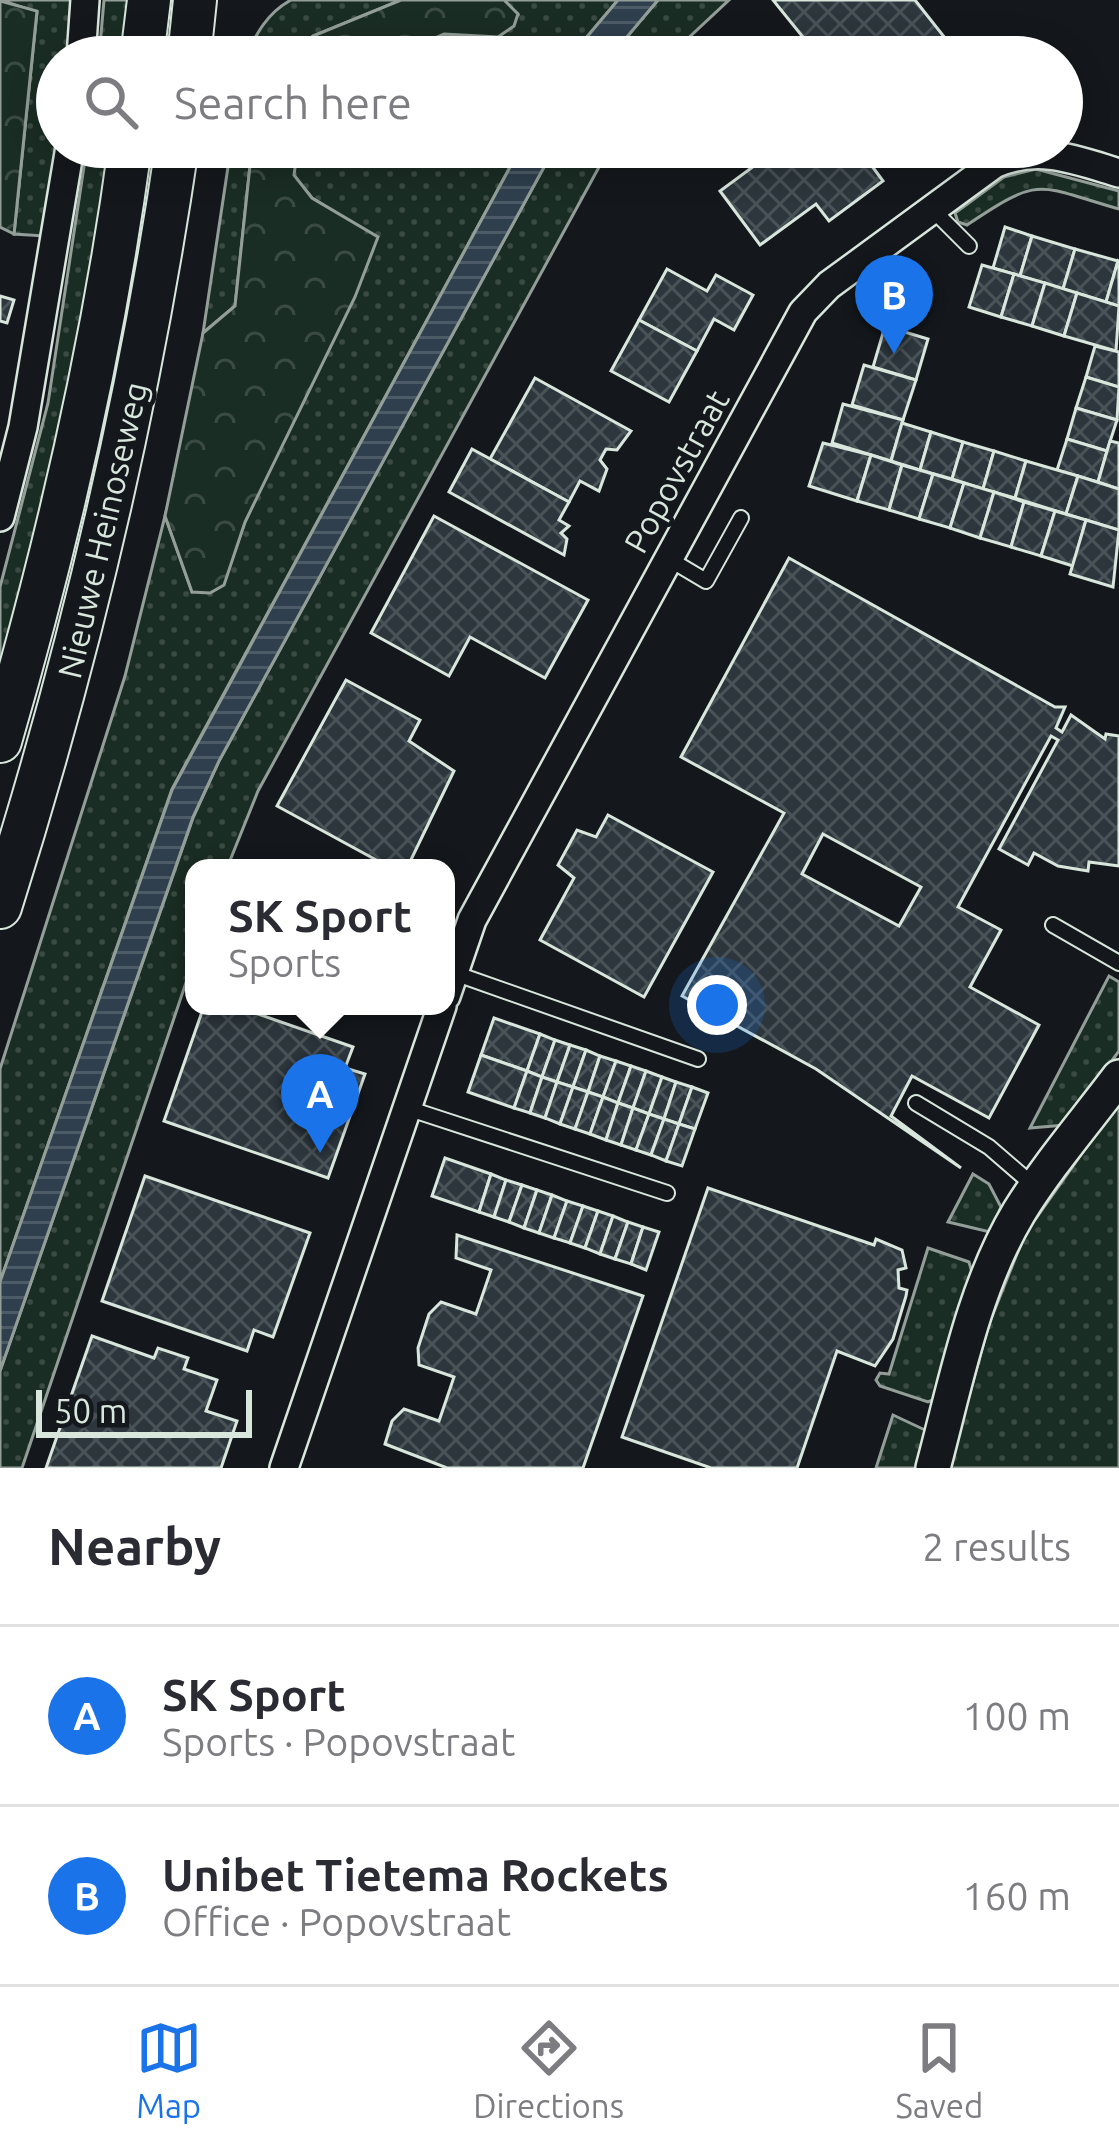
<!DOCTYPE html>
<html lang="en">
<head>
<meta charset="utf-8">
<style>
  body { margin:0; font-family:Ubuntu,sans-serif; background:#f7f7f7; color:#2b2b33 }
  .scale { position:absolute; left:36px; bottom:30px; width:216px; box-sizing:border-box; padding-left:12px; border:6px solid #d8e6dc; border-top:0; font-size:33px; line-height:42px; white-space:nowrap; color:#d8e6dc; -webkit-text-stroke:9px #14181c; paint-order:stroke }
  .you { position:absolute; left:717px; top:1005px; width:42px; height:42px; margin:-30px; border:9px solid #fff; border-radius:50%; background:#1a73e8; box-shadow:0 0 0 18px #1a73e833 }
  .badge { display:grid; place-items:center; width:78px; height:78px; border-radius:50%; background:#1a73e8; color:#fff; font-size:39px; font-weight:700 }
  .pin { position:absolute; translate:-50% -99px; filter:drop-shadow(0 3px 6px #0008) }
  .pin::after { content:''; position:absolute; top:63px; width:42px; height:36px; background:inherit; clip-path:polygon(0 0,100% 0,50% 100%) }
  .popup { position:absolute; left:185px; top:859px; width:270px; height:156px; box-sizing:border-box; display:grid; place-content:center; border-radius:24px; background:#fff; filter:drop-shadow(0 3px 9px #0005); font-size:39px; white-space:nowrap; color:#7c7c81 }
  .popup b { font-size:45px; color:#2b2b33 }
  .popup::after { content:''; position:absolute; left:50%; top:100%; margin-left:-24px; border:24px solid transparent; border-top-color:#fff }
  .list { margin:0; padding:0; list-style:none }
  h2 { display:flex; justify-content:space-between; align-items:center; height:156px; margin:0; padding:0 48px; font-size:51px }
  h2 small { font-size:39px; font-weight:400; color:#7c7c81 }
  .list li { display:grid; grid-template-columns:78px 1fr auto; gap:36px; align-items:center; box-sizing:border-box; height:180px; padding:0 48px; border-top:3px solid #e1e1e2 }
  .list b { display:block; font-size:45px; white-space:nowrap }
  .list p { margin:0; font-size:39px; white-space:nowrap; color:#7c7c81 }
  .list em { font-size:39px; font-style:normal; color:#7c7c81 }
  .icon { flex:none; width:66px; height:66px; fill:none; stroke:currentColor; stroke-width:2; stroke-linecap:round; stroke-linejoin:round }
  .map { position:relative; flex:none; width:1119px; height:1468px; overflow:hidden }
  .search { position:absolute; background:#fff; box-shadow:0 6px 30px #0003; left:36px; right:36px; top:36px; height:132px; display:flex; align-items:center; gap:30px; box-sizing:border-box; padding:0 42px; border-radius:66px; color:#7c7c81; font-size:45px }
  .sheet { height:516px; background:#fff }
  nav { display:flex; justify-content:space-around; align-items:center; box-sizing:border-box; height:168px; border-top:3px solid #e1e1e2; background:#fff; font-size:33px; color:#7c7c81 }
  nav a { display:grid; justify-items:center; gap:6px }
  nav .on { color:#1a73e8 }
  .map>svg:first-child { display:block }
  .grass { fill:url(#grass-dots); stroke:#939e99; stroke-width:3 }
  .forest { fill:url(#forest-crowns); stroke:#939e99; stroke-width:3 }
  .water { fill:url(#water-rules); stroke:#939e99; stroke-width:3 }
  .building { fill:url(#building-cross-hatch); stroke:#d8e6dc; stroke-width:3; fill-rule:evenodd }
  .lines { fill:none; stroke-linecap:round; stroke-linejoin:round }
  .service-casing { stroke:#d8e6dc; stroke-width:18 }
  .minor-casing { stroke:#d8e6dc; stroke-width:32 }
  .tertiary-casing { stroke:#d8e6dc; stroke-width:38 }
  .trunk-casing { stroke:#d8e6dc; stroke-width:46 }
  .service { stroke:#14181c; stroke-width:14 }
  .minor { stroke:#14181c; stroke-width:27 }
  .tertiary { stroke:#14181c; stroke-width:33 }
  .trunk { stroke:#14181c; stroke-width:42 }
  .labels { text-anchor:middle; dominant-baseline:central; stroke-width:9; stroke-linejoin:round; paint-order:stroke }
  .street-label { font-size:33px; fill:#d8e6dc; stroke:#14181c }
</style>
</head>
<body>
<div class="map">
<svg width="1119" height="1468" viewBox="0 0 1119 1468">
  <defs>
    <pattern id="grass-dots" width="8" height="8" patternUnits="userSpaceOnUse" patternTransform="scale(3)"><rect width="8" height="8" fill="#1a2d24"/><path d="M2 2h.1M6 6h.1" fill="none" stroke="#3b4b43" stroke-width="1.8" stroke-linecap="round"/></pattern>
    <pattern id="forest-crowns" width="20" height="18" patternUnits="userSpaceOnUse" patternTransform="scale(3)"><rect width="20" height="18" fill="#1a2d24"/><path d="M2 6a3 3 0 1 1 6 0M12 15a3 3 0 1 1 6 0" fill="none" stroke="#3b4b43"/></pattern>
    <pattern id="water-rules" width="6" height="5" patternUnits="userSpaceOnUse" patternTransform="scale(3)"><rect width="6" height="5" fill="#2f3f4d"/><path d="M0 2.5h6" fill="none" stroke="#4c5b66"/></pattern>
    <pattern id="building-cross-hatch" width="8" height="8" patternUnits="userSpaceOnUse" patternTransform="scale(3)"><rect width="8" height="8" fill="#2c363c"/><path d="M0 0l8 8M0 8l8-8" fill="none" stroke="#4a5358"/></pattern>
  </defs>
  <rect width="100%" height="100%" fill="#14181c"/>
  <g class="grass">
    <path d="M0,0H75L70,57H57V147L44,236L14,234L37,12Z"/>
    <path d="M104,0H131L125,57H99Z"/>
    <path d="M291,0H401L313,36L293,57H245C257,33 267,13 291,0Z"/>
    <path d="M504,0H618L570,57H392L444,34L498,36L518,15Z"/>
    <path d="M658,0H729L668,57H610Z"/>
    <path d="M87,147H113L68,410L0,687V587L48,403Z"/>
    <path d="M231,147H252L235,306L203,333Z"/>
    <path d="M298,147H521L172,789L0,1282V1069L125,676L165,516L192,592L223,585L245,522L377,238L312,198L293,175Z"/>
    <path d="M555,147H610L258,791L227,868H194V959L22,1468H0V1371L193,818L219,761Z"/>
    <path d="M1036,169L1119,191V209C1035,185 1042,175 967,225L958,222L955,213L1004,177Z"/>
    <path d="M1109,976L1119,982V1051L1065,1125L1030,1128Z"/>
    <path d="M1119,1101V1468H949L989,1324L1025,1234Z"/>
    <path d="M973,1174L989,1184L1001,1207L990,1232L948,1222Z"/>
    <path d="M928,1248L969,1262L973,1276L935,1399L928,1402L880,1386L876,1380L880,1373L889,1374Z"/>
    <path d="M893,1415L925,1430L918,1468H876Z"/>
  </g>
  <g class="forest">
    <path d="M401,0H504L518,14L514,26L498,37L444,34L392,57H293L313,36Z"/>
    <path d="M0,1L37,11L14,234L0,227Z"/>
    <path d="M252,147H298L294,175L312,198L378,237L355,297L245,522L224,585L210,593L192,592L165,516L203,333L235,306Z"/>
  </g>
  <g class="water">
    <path d="M618,0H658L610,57H570Z"/>
    <path d="M521,147H555L219,761L193,817L0,1371V1282L172,790Z"/>
  </g>
  <g class="building">
    <path d="M773,0H915L960,57H819Z"/>
    <path d="M743,147H780L756,164Z"/>
    <path d="M780,147H858L883,181L829,221L816,204L760,245L720,191Z"/>
    <path d="M1005,227L1032,236L1020,276L993,268Z"/>
    <path d="M1032,236L1075,249L1063,289L1020,276Z"/>
    <path d="M1075,249L1118,261L1106,302L1063,289Z"/>
    <path d="M1118,261L1119,262V306L1106,302Z"/>
    <path d="M982,265L1014,274L1001,317L969,307Z"/>
    <path d="M667,269L707,291L716,275L753,295L734,330L714,319L697,351L639,320Z"/>
    <path d="M1014,274L1045,283L1032,326L1001,317Z"/>
    <path d="M1045,283L1077,293L1064,336L1032,326Z"/>
    <path d="M1077,293L1119,306L1116,351L1064,336Z"/>
    <path d="M0,296L14,300L7,323L0,321Z"/>
    <path d="M639,320L697,351L669,402L611,371Z"/>
    <path d="M885,326L928,339L916,380L873,367Z"/>
    <path d="M1095,346L1119,352V387L1086,377Z"/>
    <path d="M864,365L916,380L903,420L852,405Z"/>
    <path d="M1086,377L1119,387L1117,420L1076,408Z"/>
    <path d="M535,378L631,431L617,450L606,449L600,460L607,469L599,491L580,481L569,502L490,459Z"/>
    <path d="M843,404L903,420L891,461L832,443Z"/>
    <path d="M1076,408L1117,420L1107,451L1067,439Z"/>
    <path d="M902,423L931,432L920,470L891,461Z"/>
    <path d="M931,432L963,442L952,479L920,470Z"/>
    <path d="M1067,439L1107,451L1098,482L1057,470Z"/>
    <path d="M1110,441L1119,443V489L1098,482Z"/>
    <path d="M963,442L994,451L983,489L952,479Z"/>
    <path d="M823,443L871,455L857,501L809,486Z"/>
    <path d="M472,449L569,502L559,520L569,526L561,533L567,539L564,555L449,492Z"/>
    <path d="M994,451L1026,461L1015,498L983,489Z"/>
    <path d="M871,455L902,465L889,510L857,501Z"/>
    <path d="M1026,461L1078,476L1066,514L1015,498Z"/>
    <path d="M902,465L933,474L919,519L889,510Z"/>
    <path d="M933,474L964,483L950,528L919,519Z"/>
    <path d="M1078,476L1119,489V530L1066,514Z"/>
    <path d="M964,483L994,492L980,538L950,528Z"/>
    <path d="M994,492L1024,502L1011,547L980,538Z"/>
    <path d="M1024,502L1055,511L1041,556L1011,547Z"/>
    <path d="M1055,511L1086,520L1073,566L1041,556Z"/>
    <path d="M434,516L588,600L545,678L470,637L449,676L371,633Z"/>
    <path d="M1086,520L1119,530L1113,587L1070,574Z"/>
    <path d="M789,558L1055,707H1065L1056,728L1062,732L1071,715L1105,739L1106,734L1119,736V866L1089,862L1088,871L1058,866L1034,853L1028,865L999,849L1058,740L1051,736L958,907L1001,930L970,987L1039,1025L989,1118L912,1076L891,1116L961,1168L816,1069L682,996L784,813L681,757ZM823,834L921,887L899,926L802,874Z"/>
    <path d="M346,680L420,720L409,741L454,771L407,868H391L277,806Z"/>
    <path d="M608,815L713,872L644,997L540,940L574,878L558,865L577,830L596,837Z"/>
    <path d="M204,1006H235L353,1047L345,1068L365,1074L328,1178L164,1121Z"/>
    <path d="M494,1018L540,1034L527,1071L481,1055Z"/>
    <path d="M540,1034L555,1040L542,1077L527,1071Z"/>
    <path d="M555,1040L570,1045L557,1082L542,1077Z"/>
    <path d="M570,1045L586,1050L573,1087L557,1082Z"/>
    <path d="M586,1050L600,1056L588,1092L573,1087Z"/>
    <path d="M481,1055L527,1071L514,1108L468,1092Z"/>
    <path d="M600,1056L616,1061L603,1097L588,1092Z"/>
    <path d="M616,1061L631,1066L618,1103L603,1097Z"/>
    <path d="M631,1066L646,1071L633,1108L618,1103Z"/>
    <path d="M527,1071L542,1077L530,1113L514,1108Z"/>
    <path d="M646,1071L662,1077L649,1114L633,1108Z"/>
    <path d="M542,1077L557,1082L545,1118L530,1113Z"/>
    <path d="M662,1077L676,1082L664,1119L649,1114Z"/>
    <path d="M557,1082L573,1087L560,1124L545,1118Z"/>
    <path d="M676,1082L692,1087L679,1124L664,1119Z"/>
    <path d="M573,1087L588,1092L575,1129L560,1124Z"/>
    <path d="M692,1087L708,1093L695,1129L679,1124Z"/>
    <path d="M588,1092L603,1097L590,1134L575,1129Z"/>
    <path d="M603,1097L618,1103L606,1140L590,1134Z"/>
    <path d="M618,1103L633,1108L621,1145L606,1140Z"/>
    <path d="M633,1108L649,1114L636,1150L621,1145Z"/>
    <path d="M649,1114L664,1119L651,1155L636,1150Z"/>
    <path d="M664,1119L679,1124L666,1161L651,1155Z"/>
    <path d="M679,1124L695,1129L682,1166L666,1161Z"/>
    <path d="M445,1158L491,1174L479,1212L432,1196Z"/>
    <path d="M491,1174L506,1180L494,1217L479,1212Z"/>
    <path d="M145,1176L310,1233L273,1337L254,1330L247,1351L102,1301Z"/>
    <path d="M506,1180L522,1185L509,1222L494,1217Z"/>
    <path d="M522,1185L537,1190L524,1228L509,1222Z"/>
    <path d="M708,1188L874,1245L876,1239L902,1250L906,1268L898,1270L899,1288L907,1290L906,1296L893,1339L875,1366L837,1351L797,1468H711L622,1437Z"/>
    <path d="M537,1190L552,1195L539,1233L524,1228Z"/>
    <path d="M552,1195L567,1201L554,1238L539,1233Z"/>
    <path d="M567,1201L583,1206L570,1243L554,1238Z"/>
    <path d="M583,1206L598,1211L585,1248L570,1243Z"/>
    <path d="M598,1211L613,1216L600,1254L585,1248Z"/>
    <path d="M613,1216L628,1222L615,1259L600,1254Z"/>
    <path d="M628,1222L643,1227L631,1264L615,1259Z"/>
    <path d="M643,1227L659,1232L646,1270L631,1264Z"/>
    <path d="M457,1235L643,1296L583,1468H447L385,1444L392,1421L404,1409L439,1421L454,1377L419,1365L418,1348L429,1314L441,1302L476,1314L491,1270L456,1258Z"/>
    <path d="M92,1336L154,1358L158,1348L188,1358L184,1369L217,1380L206,1411L237,1421L221,1468H46Z"/>
  </g>
  <g class="lines">
    <g class="service-casing">
      <g id="service">
        <path d="M932,209L969,246"/>
        <path d="M669,559L706,581L741,518"/>
        <path d="M1053,925L1119,963"/>
        <path d="M454,973L698,1059"/>
        <path d="M916,1103L989,1147L1033,1185"/>
        <path d="M407,1108L667,1193"/>
      </g>
    </g>
    <g class="minor-casing">
      <g id="minor">
        <path d="M81,57L85,0"/>
        <path d="M0,517L23,427L70,147"/>
        <path d="M446,996L472,920L803,312L829,285L994,164C1038,144 1076,160 1119,173"/>
        <path d="M284,1468L442,1006"/>
      </g>
    </g>
    <g class="tertiary-casing">
      <path id="tertiary" d="M933,1468C956,1382 973,1289 1019,1212C1048,1165 1086,1121 1119,1077"/>
    </g>
    <g class="trunk-casing">
      <g id="trunk">
        <path d="M142,57L149,0"/>
        <path d="M189,57L195,0"/>
        <path d="M0,741C57,546 103,348 130,147"/>
        <path d="M0,907C79,658 139,405 177,147"/>
      </g>
    </g>
    <use href="#service" class="service"/>
    <use href="#minor" class="minor"/>
    <use href="#tertiary" class="tertiary"/>
    <use href="#trunk" class="trunk"/>
  </g>
  <g class="labels">
    <g class="street-label">
      <text transform="translate(676 471) rotate(-61)">Popovstraat</text>
      <text transform="translate(102 530) rotate(-77)">Nieuwe Heinoseweg</text>
    </g>
  </g>
</svg>
<div class="scale">50 m</div>
<div class="you"></div>
<div class="pin badge" style="left:320px;top:1153px">A</div>
<div class="popup"><b>SK Sport</b>Sports</div>
<div class="pin badge" style="left:894px;top:354px">B</div>
<div class="search"><svg class="icon" aria-label="search" viewBox="0 0 24 24"><circle cx="10" cy="10" r="6"/><path d="M15 15l6 6"/></svg>Search here</div>
</div>
<section class="sheet">
<h2>Nearby<small>2 results</small></h2>
<ul class="list">
<li><span class="badge">A</span><div><b>SK Sport</b><p>Sports · Popovstraat</p></div><em>100 m</em></li>
<li><span class="badge">B</span><div><b>Unibet Tietema Rockets</b><p>Office · Popovstraat</p></div><em>160 m</em></li>
</ul>
</section>
<nav>
<a class="on"><svg class="icon" aria-label="map" viewBox="0 0 24 24"><path d="M3 6l6-2 6 2 6-2v14l-6 2-6-2-6 2zM9 4v14M15 6v14"/></svg>Map</a>
<a><svg class="icon" aria-label="directions" viewBox="0 0 24 24"><path d="M12 3l9 9-9 9-9-9zM9 14v-3h6M13 9l2 2-2 2"/></svg>Directions</a>
<a><svg class="icon" aria-label="saved" viewBox="0 0 24 24"><path d="M7 4h10v16l-5-4-5 4z"/></svg>Saved</a>
</nav>
</body>
</html>
